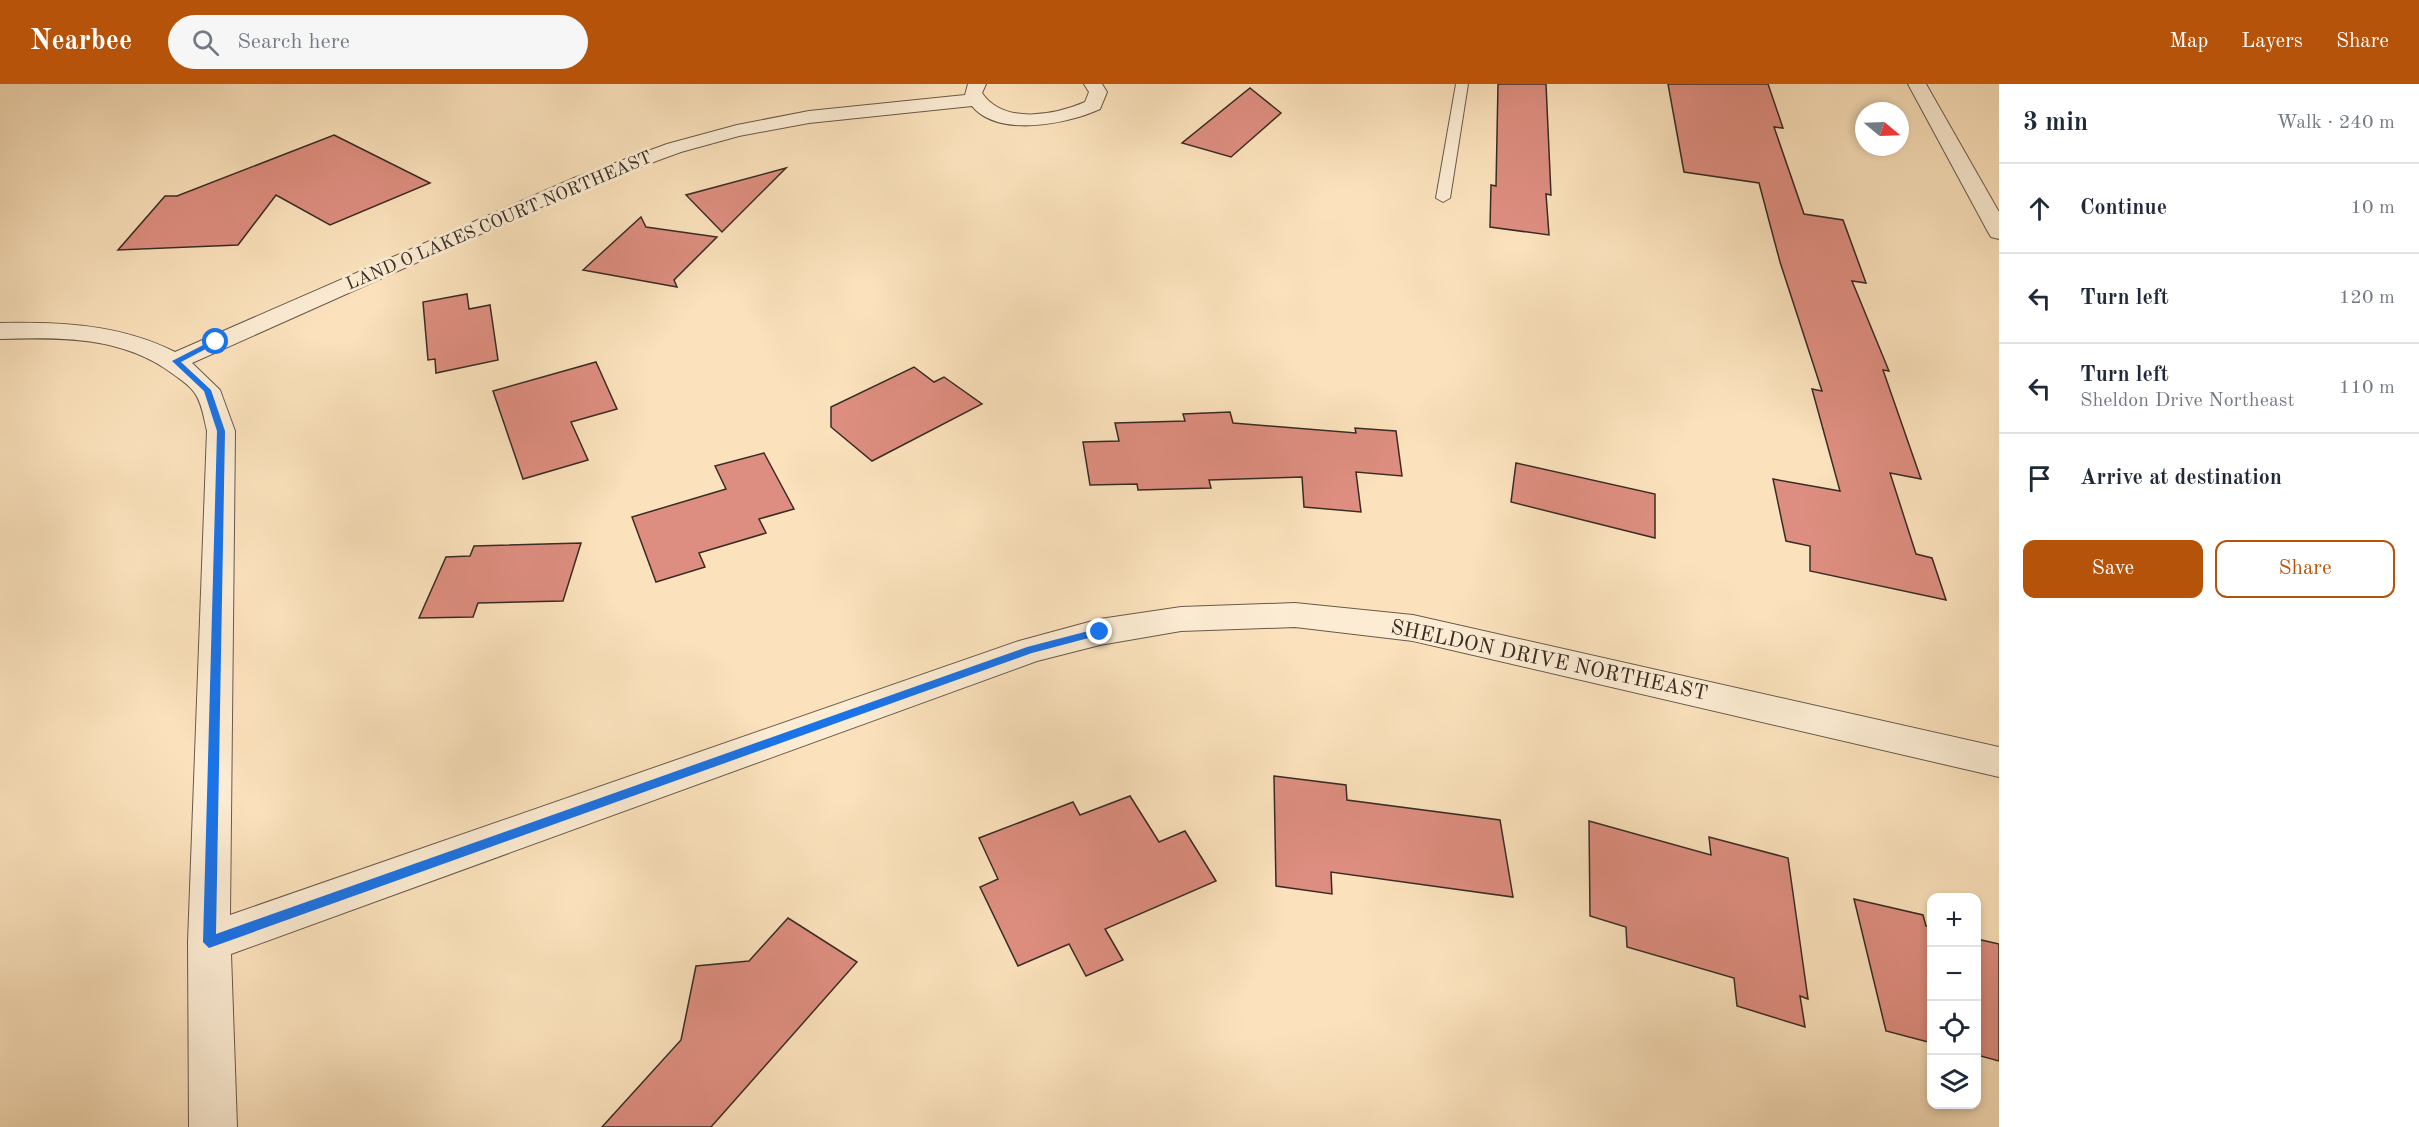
<!DOCTYPE html>
<html lang="en">
<head>
<meta charset="utf-8">
<style>
  body { margin:0; font-family:"Old Standard TT",serif; background:#f6f6f7; color:#1f2937 }
  .controls { position:absolute; right:18px; bottom:18px; display:grid; overflow:hidden; border-radius:12px; box-shadow:0 3px 9px #0003 }
  .controls button { width:54px; height:54px; display:grid; place-items:center; padding:0; border:0; border-bottom:2px solid #e0e1e3; background:#fff; color:#1f2937; font:30px sans-serif }
  .compass { position:absolute; left:1855px; top:18px; width:54px; height:54px; border-radius:50%; background:#fff; box-shadow:0 3px 9px #0003; rotate:109deg }
  .stop { position:absolute; width:18px; height:18px; margin:-14px; border:4px solid #1a73e8; border-radius:50%; background:#fff }
  .stop.end { background:#1a73e8; border-color:#fff; box-shadow:0 2px 6px #0008 }
  .list { margin:0; padding:0; list-style:none }
  h2 { display:flex; justify-content:space-between; align-items:center; height:78px; margin:0; padding:0 24px; font-size:26px }
  h2 small { font-size:20px; font-weight:400; color:#747a83 }
  .list li { display:grid; grid-template-columns:39px 1fr auto; gap:18px; align-items:center; box-sizing:border-box; height:90px; padding:0 24px; border-top:2px solid #e0e1e3 }
  .list b { display:block; font-size:22px; white-space:nowrap }
  .list p { margin:0; font-size:20px; white-space:nowrap; color:#747a83 }
  .list em { font-size:20px; font-style:normal; color:#747a83 }
  .actions { display:flex; gap:12px; padding:18px 24px }
  .actions a { flex:1; padding:14px 0; border:2px solid #b45309; border-radius:12px; text-align:center; font-size:21px; color:#b45309 }
  .actions .main { background:#b45309; color:#fff }
  .icon { flex:none; width:33px; height:33px; fill:none; stroke:currentColor; stroke-width:2; stroke-linecap:round; stroke-linejoin:round }
  .map { position:relative; flex:none; width:1999px; height:1043px; overflow:hidden }
  header { display:flex; align-items:center; gap:36px; box-sizing:border-box; height:84px; padding:0 30px; background:#b45309; color:#fff }
  header strong { font-size:28px }
  nav { display:flex; gap:33px; margin-inline-start:auto; font-size:21px }
  .search { width:420px; height:54px; background:#f6f6f7; display:flex; align-items:center; gap:15px; box-sizing:border-box; padding:0 21px; border-radius:33px; color:#747a83; font-size:22px }
  main { display:flex }
  aside { flex:1; background:#fff }
  .map>svg:first-child { display:block }
  .building { fill:#de8e80; stroke:#382c24; stroke-width:1.5 }
  .lines { fill:none; stroke-linecap:round; stroke-linejoin:round }
  .lane-casing { stroke:#695a4a; stroke-width:2 }
  .street-casing { stroke:#695a4a; stroke-width:2 }
  .lane { fill:#fcecd3; fill-rule:evenodd }
  .street { fill:#fcecd3; fill-rule:evenodd }
  .route { fill:#1a73e8 }
  .labels { text-anchor:middle; dominant-baseline:central; stroke-width:6; stroke-linejoin:round; paint-order:stroke }
  .far-street-label { font-size:18px; fill:#382c24; stroke:#fcecd3 }
  .street-label { font-size:21px; fill:#382c24; stroke:#fcecd3 }
</style>
</head>
<body>
<header>
<strong>Nearbee</strong>
<div class="search"><svg class="icon" aria-label="search" viewBox="0 0 24 24"><circle cx="10" cy="10" r="6"/><path d="M15 15l6 6"/></svg>Search here</div>
<nav><a>Map</a><a>Layers</a><a>Share</a></nav>
</header>
<main>
<div class="map">
<svg width="1999" height="1043" viewBox="0 0 1999 1043">
  <rect width="100%" height="100%" fill="#fbe2bc"/>
  <filter id="stains"><feTurbulence type="fractalNoise" baseFrequency=".00333" numOctaves="4"/><feColorMatrix values="0 0 0 0 .2 0 0 0 0 .09 0 0 0 0 .02 0 0 0 .5 -.17"/></filter>
  <radialGradient id="worn" r=".72"><stop offset=".6" stop-color="#630" stop-opacity="0"/><stop offset="1" stop-color="#630" stop-opacity=".3"/></radialGradient>
  <g class="building">
    <path d="M1498,0H1546L1551,111L1546,110L1549,151L1490,143L1491,101L1496,102Z"/>
    <path d="M1668,0H1768L1783,44L1774,43L1804,130L1843,136L1866,199L1852,197L1889,287L1883,286L1921,395L1890,389L1916,470L1932,474L1946,516L1810,487V462L1786,457L1773,395L1840,407L1812,305L1822,307L1780,178L1759,99L1684,88Z"/>
    <path d="M1250,4L1281,29L1231,73L1182,59Z"/>
    <path d="M334,51L430,99L330,141L276,111L238,161L118,166L165,112H177Z"/>
    <path d="M786,84L722,148L686,111Z"/>
    <path d="M641,133L646,143L717,153L674,196L677,203L583,186Z"/>
    <path d="M467,210L469,225L490,221L498,276L436,289L435,275L428,276L423,218Z"/>
    <path d="M596,278L617,325L571,338L588,376L523,395L493,307Z"/>
    <path d="M914,283L934,298L944,293L982,320L872,377L831,343V323Z"/>
    <path d="M1230,328L1233,339L1356,349L1355,344L1396,347L1402,392L1356,388L1361,428L1304,423L1302,393L1209,396L1211,404L1138,406L1137,400L1090,401L1083,358L1119,357L1115,339L1185,337L1183,330Z"/>
    <path d="M764,369L794,425L759,435L766,449L699,469L705,483L656,498L632,433L726,405L715,382Z"/>
    <path d="M1516,379L1655,410V454L1511,418Z"/>
    <path d="M581,459L563,517L478,519L473,533L419,534L446,473L470,472L474,462Z"/>
    <path d="M1274,692L1346,701L1347,716L1500,736L1513,813L1331,788L1332,810L1276,802Z"/>
    <path d="M1130,712L1159,758L1185,747L1216,797L1105,845L1123,876L1086,892L1069,860L1018,882L980,803L998,795L979,754L1073,718L1080,731Z"/>
    <path d="M1589,737L1711,771L1709,753L1788,774L1808,915L1800,912L1805,943L1737,922L1734,894L1627,863L1626,843L1590,832Z"/>
    <path d="M1854,815L1923,831L1926,842L1932,843V959L1886,947Z"/>
    <path d="M788,834L857,878L711,1043H602L681,956L696,882L749,877Z"/>
    <path d="M1977,855L1999,860V977L1977,971Z"/>
  </g>
  <g class="lines">
    <g class="lane-casing">
      <path id="lane" d="M1456,0H1468L1450,114L1443,118L1436,114Z"/>
    </g>
    <g class="street-casing">
      <g id="street">
        <path d="M968,0H986L982,9C1004,41 1055,31 1085,18L1089,8L1084,0H1102L1107,8L1100,25C1068,40 998,54 972,22L809,39L739,52L681,68L588,102L192,279L220,306L235,347L230,831L1019,557L1100,535L1181,523L1295,519L1413,531L1999,663V693L1413,557L1295,543L1181,547L1100,561L1037,577L231,870L237,1043H189L188,858L207,347C204,335 202,318 194,308C189,301 180,295 173,290C123,252 59,253 0,255V239C60,238 120,240 175,268L574,94L667,60L737,41L809,27L965,11Z"/>
        <path d="M1908,0H1926L1999,128V155L1991,153L1988,148Z"/>
      </g>
    </g>
    <use href="#lane" class="lane"/>
    <use href="#street" class="street"/>
  </g>
  <path class="route" d="M213,256L219,258L181,278L211,306L225,347L216,850L1027,563L1100,544L1105,548L1100,551L1032,569L209,864L203,858L217,347L204,307L172,277Z"/>
  <g class="labels">
    <g class="far-street-label">
      <text transform="translate(499 137) rotate(-23)">LAND O LAKES COURT NORTHEAST</text>
    </g>
    <g class="street-label">
      <text transform="translate(1549 577) rotate(12)">SHELDON DRIVE NORTHEAST</text>
    </g>
  </g>
  <rect width="100%" height="100%" filter="url(#stains)"/>
  <rect width="100%" height="100%" fill="url(#worn)"/>
</svg>
<div class="controls">
<button>+</button>
<button>−</button>
<button><svg class="icon" aria-label="locate" viewBox="0 0 24 24"><circle cx="12" cy="12" r="6"/><path d="M12 2v4M12 18v4M2 12h4M18 12h4"/></svg></button>
<button><svg class="icon" aria-label="layers" viewBox="0 0 24 24"><path d="M12 4l9 5-9 5-9-5zM3 14l9 5 9-5"/></svg></button>
</div>
<svg class="compass" viewBox="-18 -18 36 36"><path d="M0-13l5 13h-10z" fill="#e53935"/><path d="M0 13l5-13h-10z" fill="#747a83"/></svg>
<div class="stop" style="left:216px;top:258px"></div>
<div class="stop end" style="left:1100px;top:548px"></div>
</div>
<aside>
<h2>3 min<small>Walk · 240 m</small></h2>
<ul class="list">
<li><svg class="icon" aria-label="ahead" viewBox="0 0 24 24"><path d="M12 20V5M6 11l6-6 6 6"/></svg><div><b>Continue</b></div><em>10 m</em></li>
<li><svg class="icon" aria-label="left" viewBox="0 0 24 24"><path d="M17 20v-9H6M10 6l-5 5 5 5"/></svg><div><b>Turn left</b></div><em>120 m</em></li>
<li><svg class="icon" aria-label="left" viewBox="0 0 24 24"><path d="M17 20v-9H6M10 6l-5 5 5 5"/></svg><div><b>Turn left</b><p>Sheldon Drive Northeast</p></div><em>110 m</em></li>
<li><svg class="icon" aria-label="arrive" viewBox="0 0 24 24"><path d="M6 21V4h12l-3 4 3 4H6"/></svg><div><b>Arrive at destination</b></div></li>
</ul>
<div class="actions"><a class="main">Save</a><a>Share</a></div>
</aside>
</main>
</body>
</html>
